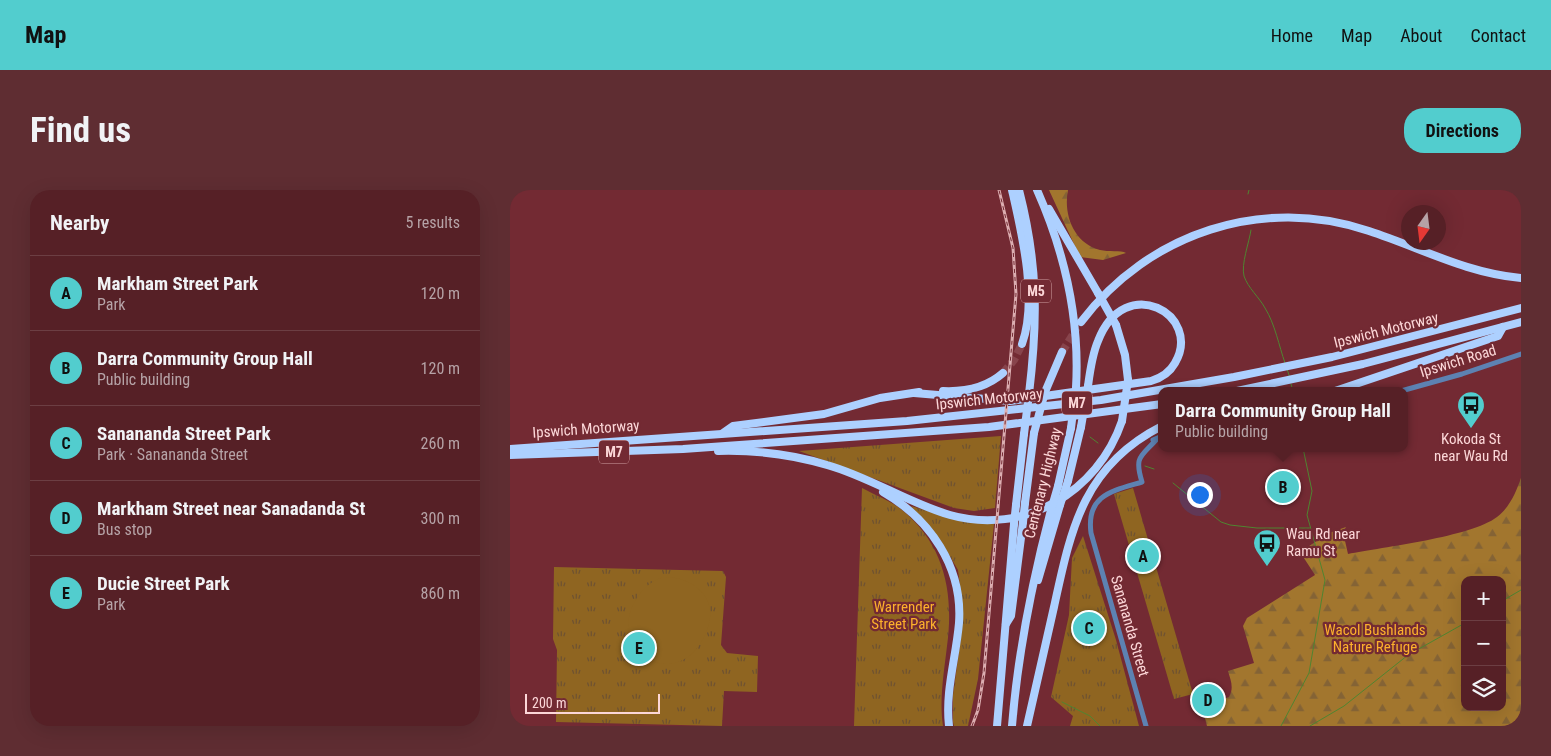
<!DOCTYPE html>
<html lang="en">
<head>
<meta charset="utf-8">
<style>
  body { margin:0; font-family:"Roboto Condensed",sans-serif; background:#5f2d32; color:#f1f3f6 }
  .controls { position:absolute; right:15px; bottom:15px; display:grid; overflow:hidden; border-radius:10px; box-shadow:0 5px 20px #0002 }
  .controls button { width:45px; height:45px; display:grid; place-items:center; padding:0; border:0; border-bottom:1px solid #6c3e43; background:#562026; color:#f1f3f6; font:25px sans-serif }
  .compass { position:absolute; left:891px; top:15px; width:45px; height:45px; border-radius:50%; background:#562026; box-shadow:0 5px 20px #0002; rotate:194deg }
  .scale { position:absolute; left:15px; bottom:12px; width:135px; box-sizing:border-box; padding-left:5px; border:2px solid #fcd7d8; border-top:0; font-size:14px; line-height:18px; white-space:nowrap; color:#fcd7d8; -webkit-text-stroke:4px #732a33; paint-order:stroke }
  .you { position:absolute; left:689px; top:304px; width:18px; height:18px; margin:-12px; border:4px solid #fff; border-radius:50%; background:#1a73e8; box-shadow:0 0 0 8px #1a73e833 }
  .badge { display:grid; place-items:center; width:32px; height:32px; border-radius:50%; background:#52cdce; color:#111; font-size:16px; font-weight:700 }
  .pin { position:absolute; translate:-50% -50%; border:2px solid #fff; box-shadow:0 1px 5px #0006 }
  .popup { position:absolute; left:648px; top:197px; width:250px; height:65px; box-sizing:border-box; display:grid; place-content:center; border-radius:10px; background:#562026; filter:drop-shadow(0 1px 4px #0005); font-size:16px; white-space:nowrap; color:#b6a3a7 }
  .popup b { font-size:19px; color:#f1f3f6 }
  .popup::after { content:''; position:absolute; left:50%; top:100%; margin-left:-10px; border:10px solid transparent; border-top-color:#562026 }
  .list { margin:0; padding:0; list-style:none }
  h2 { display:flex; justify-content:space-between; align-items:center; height:65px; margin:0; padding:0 20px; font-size:21px }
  h2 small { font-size:16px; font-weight:400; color:#b6a3a7 }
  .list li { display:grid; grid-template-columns:32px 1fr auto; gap:15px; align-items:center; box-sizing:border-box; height:75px; padding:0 20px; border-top:1px solid #6c3e43 }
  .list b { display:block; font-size:19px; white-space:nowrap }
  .list p { margin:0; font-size:16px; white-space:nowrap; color:#b6a3a7 }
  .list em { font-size:16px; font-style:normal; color:#b6a3a7 }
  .icon { flex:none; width:28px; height:28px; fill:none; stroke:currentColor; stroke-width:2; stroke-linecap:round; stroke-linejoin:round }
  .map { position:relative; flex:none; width:1011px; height:536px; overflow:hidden; border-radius:20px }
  header { display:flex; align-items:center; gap:30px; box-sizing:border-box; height:70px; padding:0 25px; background:#52cdce; color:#111 }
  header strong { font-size:24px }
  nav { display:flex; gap:28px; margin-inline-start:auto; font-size:18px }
  .intro { display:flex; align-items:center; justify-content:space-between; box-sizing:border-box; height:120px; padding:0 30px }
  h1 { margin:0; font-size:35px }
  .button { padding:12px 22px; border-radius:20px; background:#52cdce; color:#111; font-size:18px; font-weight:700 }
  main { display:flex; gap:30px; padding:0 30px }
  aside { flex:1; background:#562026; border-radius:20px; box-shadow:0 5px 20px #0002 }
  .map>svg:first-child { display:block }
  .grass { fill:url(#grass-tufts) }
  .forest { fill:url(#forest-firs); fill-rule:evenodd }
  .pitch { fill:#8f6521 }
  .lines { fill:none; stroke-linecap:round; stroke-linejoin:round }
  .stream { stroke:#4f8531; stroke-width:1 }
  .motorway-tunnel { stroke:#88444c; stroke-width:8; stroke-dasharray:8 4; stroke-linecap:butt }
  .tertiary { stroke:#5d82b2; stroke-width:5 }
  .motorway { stroke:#add0ff; stroke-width:8 }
  .rail-casing { stroke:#dcaeb1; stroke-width:3 }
  .rail { stroke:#732a33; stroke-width:1; stroke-dasharray:4; stroke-linecap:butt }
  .motorway-bridge { stroke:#add0ff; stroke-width:8 }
  .labels { text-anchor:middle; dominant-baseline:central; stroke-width:4.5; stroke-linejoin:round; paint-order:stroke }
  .shield { fill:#732a33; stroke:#d3a3a6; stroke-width:1 }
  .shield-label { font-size:14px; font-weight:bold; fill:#fcd7d8 }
  .street-label { font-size:15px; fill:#fcd7d8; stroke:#732a33 }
  .poi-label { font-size:15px; fill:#fcd7d8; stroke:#732a33 }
  .park-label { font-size:15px; fill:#fcb12c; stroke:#732a33 }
</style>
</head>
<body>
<header>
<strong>Map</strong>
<nav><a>Home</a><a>Map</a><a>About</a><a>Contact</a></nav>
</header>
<div class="intro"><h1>Find us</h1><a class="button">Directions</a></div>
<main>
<aside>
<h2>Nearby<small>5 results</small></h2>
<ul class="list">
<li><span class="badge">A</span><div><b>Markham Street Park</b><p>Park</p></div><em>120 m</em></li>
<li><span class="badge">B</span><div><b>Darra Community Group Hall</b><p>Public building</p></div><em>120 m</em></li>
<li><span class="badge">C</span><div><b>Sanananda Street Park</b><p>Park · Sanananda Street</p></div><em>260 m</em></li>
<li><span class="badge">D</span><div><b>Markham Street near Sanadanda St</b><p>Bus stop</p></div><em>300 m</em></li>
<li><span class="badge">E</span><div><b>Ducie Street Park</b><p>Park</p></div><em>860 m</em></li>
</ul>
</aside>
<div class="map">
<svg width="1011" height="536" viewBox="0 0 1011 536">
  <defs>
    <pattern id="grass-tufts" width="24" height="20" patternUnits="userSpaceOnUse" patternTransform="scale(1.25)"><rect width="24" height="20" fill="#8f6521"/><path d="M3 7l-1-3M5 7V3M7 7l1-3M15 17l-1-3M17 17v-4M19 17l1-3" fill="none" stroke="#6e5231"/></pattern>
    <pattern id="forest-firs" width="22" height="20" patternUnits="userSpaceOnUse" patternTransform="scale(1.25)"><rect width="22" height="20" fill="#a2762e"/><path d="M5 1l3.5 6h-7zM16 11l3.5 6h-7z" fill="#846335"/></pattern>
  </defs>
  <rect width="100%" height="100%" fill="#732a33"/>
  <g class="grass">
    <path d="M491,246L485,318L464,321L444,318L289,261Z"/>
    <path d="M352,298C365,305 381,311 392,320C435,355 444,404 437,456C434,482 429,510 433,536H344Z"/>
    <path d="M623,298L683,504L664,509L604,304Z"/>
    <path d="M401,316L448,330L484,334L468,489L458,536H444L443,532V505L451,447L452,412L448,380L431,351Z"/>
    <path d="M573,346L606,450L629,536H560L563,526L541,507L559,425L562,368Z"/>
    <path d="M44,377L213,381L216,387L211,455L217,463L248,466L247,502L214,501L212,536L46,532L47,460L43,449Z"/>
  </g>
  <g class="forest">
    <path d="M539,0H558C553,25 564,53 590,60C598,62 611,60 616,63L593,70L570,67Z"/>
    <path d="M1011,288V536H697L692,517L719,507C724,498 721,491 718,481L744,473L733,436L737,428L805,385L790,362L819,343L836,337L833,342L838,364C873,357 961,347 987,327C1000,317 1006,302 1011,288ZM955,390H992V517H955Z"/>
  </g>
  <path class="pitch" d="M153,387C180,386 209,406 198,437C175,506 98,467 123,415C130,401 139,392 153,387Z"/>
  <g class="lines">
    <g class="stream">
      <path d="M738,4L739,0"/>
      <path d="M741,40C739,53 731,74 734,86C738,98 749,107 755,118C765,134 769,156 775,173"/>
      <path d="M777,179L780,188"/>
      <path d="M781,194L783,201"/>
      <path d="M580,247L588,253"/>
      <path d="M635,276L644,279"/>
      <path d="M663,293L711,332L720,335L747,338H800"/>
      <path d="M992,411L1011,400"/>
      <path d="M552,512L580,526L590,536"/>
      <path d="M771,536L799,483L815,390L797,325L802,301L793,258"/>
      <path d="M800,536L834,516L898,465L955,433"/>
    </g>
    <g class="motorway-tunnel">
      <path d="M552,162L567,138"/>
      <path d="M493,183L504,170L512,154"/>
    </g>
    <g class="tertiary">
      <path d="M891,201L952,184L1011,164"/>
      <path d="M643,250L652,246"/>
      <path d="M636,536L581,343C576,305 602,301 632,292C624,266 631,267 646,250"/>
    </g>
    <g class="motorway">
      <path d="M502,0C512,44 528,110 512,154"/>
      <path d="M509,0C528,74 528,129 519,204"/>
      <path d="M527,0C555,63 570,129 566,198"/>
      <path d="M539,19L588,103"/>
      <path d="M571,132C638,43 753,5 859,41C911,58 956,83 1011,88"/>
      <path d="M606,135L615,165L618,190"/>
      <path d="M433,201C455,202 476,198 493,183"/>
      <path d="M727,201L853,174L1011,132"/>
      <path d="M825,201L988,146L993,137"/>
      <path d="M535,202L552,162"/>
      <path d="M404,203L500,211L641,191C651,188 660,182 665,173C693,125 615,81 588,151C582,165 580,181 578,196"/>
      <path d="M213,243L223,236L314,224L370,208L409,202"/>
      <path d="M0,259L397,231L591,210L724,187L822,167L1011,118"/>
      <path d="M208,261C245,260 281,264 317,275C360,287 398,313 440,325C514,346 588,302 612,231"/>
      <path d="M0,265L173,259L479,237L652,214"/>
      <path d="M558,291L571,237"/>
      <path d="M548,296L561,238"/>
      <path d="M373,302C420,329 453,377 449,433C446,468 435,501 439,536"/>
      <path d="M515,313L524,243"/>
      <path d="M506,315L514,244"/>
      <path d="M528,390L550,315"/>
      <path d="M496,434L501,426L513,332"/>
      <path d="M487,536L504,334"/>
      <path d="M502,536C508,462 522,392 541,320"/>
      <path d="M517,536C526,496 535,457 544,417C561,339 573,276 652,236"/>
    </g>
    <g class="rail-casing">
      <path id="rail" d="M462,536L468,520L474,483L506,104L503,58L489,0"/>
    </g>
    <use href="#rail" class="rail"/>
    <g class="motorway-bridge">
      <path d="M588,103L606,135"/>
      <path d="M612,231L618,190"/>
      <path d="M571,237L578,196"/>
      <path d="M561,238L566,198"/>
      <path d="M524,243L535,202"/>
      <path d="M514,244L519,204"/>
      <path d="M550,315L558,291"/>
      <path d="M541,320L548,296"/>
      <path d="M513,332L515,313"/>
      <path d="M504,334L506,315"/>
    </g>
  </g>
  <defs>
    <g id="bus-pin" transform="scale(1.4375)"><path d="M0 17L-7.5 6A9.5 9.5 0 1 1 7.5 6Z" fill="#52cdce" stroke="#732a33"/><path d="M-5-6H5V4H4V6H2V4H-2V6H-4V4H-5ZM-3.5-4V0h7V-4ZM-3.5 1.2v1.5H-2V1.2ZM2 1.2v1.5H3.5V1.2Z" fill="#111"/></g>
  </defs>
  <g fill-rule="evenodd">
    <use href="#bus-pin" x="961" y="215"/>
    <use href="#bus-pin" x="757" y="353"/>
  </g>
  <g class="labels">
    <g class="shield">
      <rect x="511" y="89.5" width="30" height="23" rx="4"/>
      <rect x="552" y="201.5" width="30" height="23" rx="4"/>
      <rect x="89" y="250.5" width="30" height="23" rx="4"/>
    </g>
    <g class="shield-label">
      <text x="526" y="101">M5</text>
      <text x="567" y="213">M7</text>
      <text x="104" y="262">M7</text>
    </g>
    <g class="street-label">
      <text transform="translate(876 140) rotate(-14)">Ipswich Motorway</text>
      <text transform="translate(948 171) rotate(-17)">Ipswich Road</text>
      <text transform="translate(479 209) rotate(-6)">Ipswich Motorway</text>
      <text transform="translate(76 239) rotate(-4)">Ipswich Motorway</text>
      <text transform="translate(533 293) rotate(-76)">Centenary Highway</text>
      <text transform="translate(620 436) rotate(74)">Sanananda Street</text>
    </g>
    <g class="poi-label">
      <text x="961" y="249">Kokoda St<tspan x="961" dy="17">near Wau Rd</tspan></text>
      <text x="776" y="344" text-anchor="start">Wau Rd near<tspan x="776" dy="17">Ramu St</tspan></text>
    </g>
    <g class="park-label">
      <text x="394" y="417">Warrender<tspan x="394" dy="17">Street Park</tspan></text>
      <text x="865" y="440">Wacol Bushlands<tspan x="865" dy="17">Nature Refuge</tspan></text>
    </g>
  </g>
</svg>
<div class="controls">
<button>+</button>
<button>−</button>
<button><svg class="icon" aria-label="layers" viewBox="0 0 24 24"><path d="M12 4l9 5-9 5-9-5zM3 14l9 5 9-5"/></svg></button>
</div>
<svg class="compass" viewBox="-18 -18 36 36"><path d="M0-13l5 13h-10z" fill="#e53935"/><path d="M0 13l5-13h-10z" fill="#b6a3a7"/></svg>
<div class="scale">200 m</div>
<div class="you"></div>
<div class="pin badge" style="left:633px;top:366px">A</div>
<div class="pin badge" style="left:773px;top:297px">B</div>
<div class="popup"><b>Darra Community Group Hall</b>Public building</div>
<div class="pin badge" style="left:579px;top:438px">C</div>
<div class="pin badge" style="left:698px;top:510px">D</div>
<div class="pin badge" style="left:129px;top:458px">E</div>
</div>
</main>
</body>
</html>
